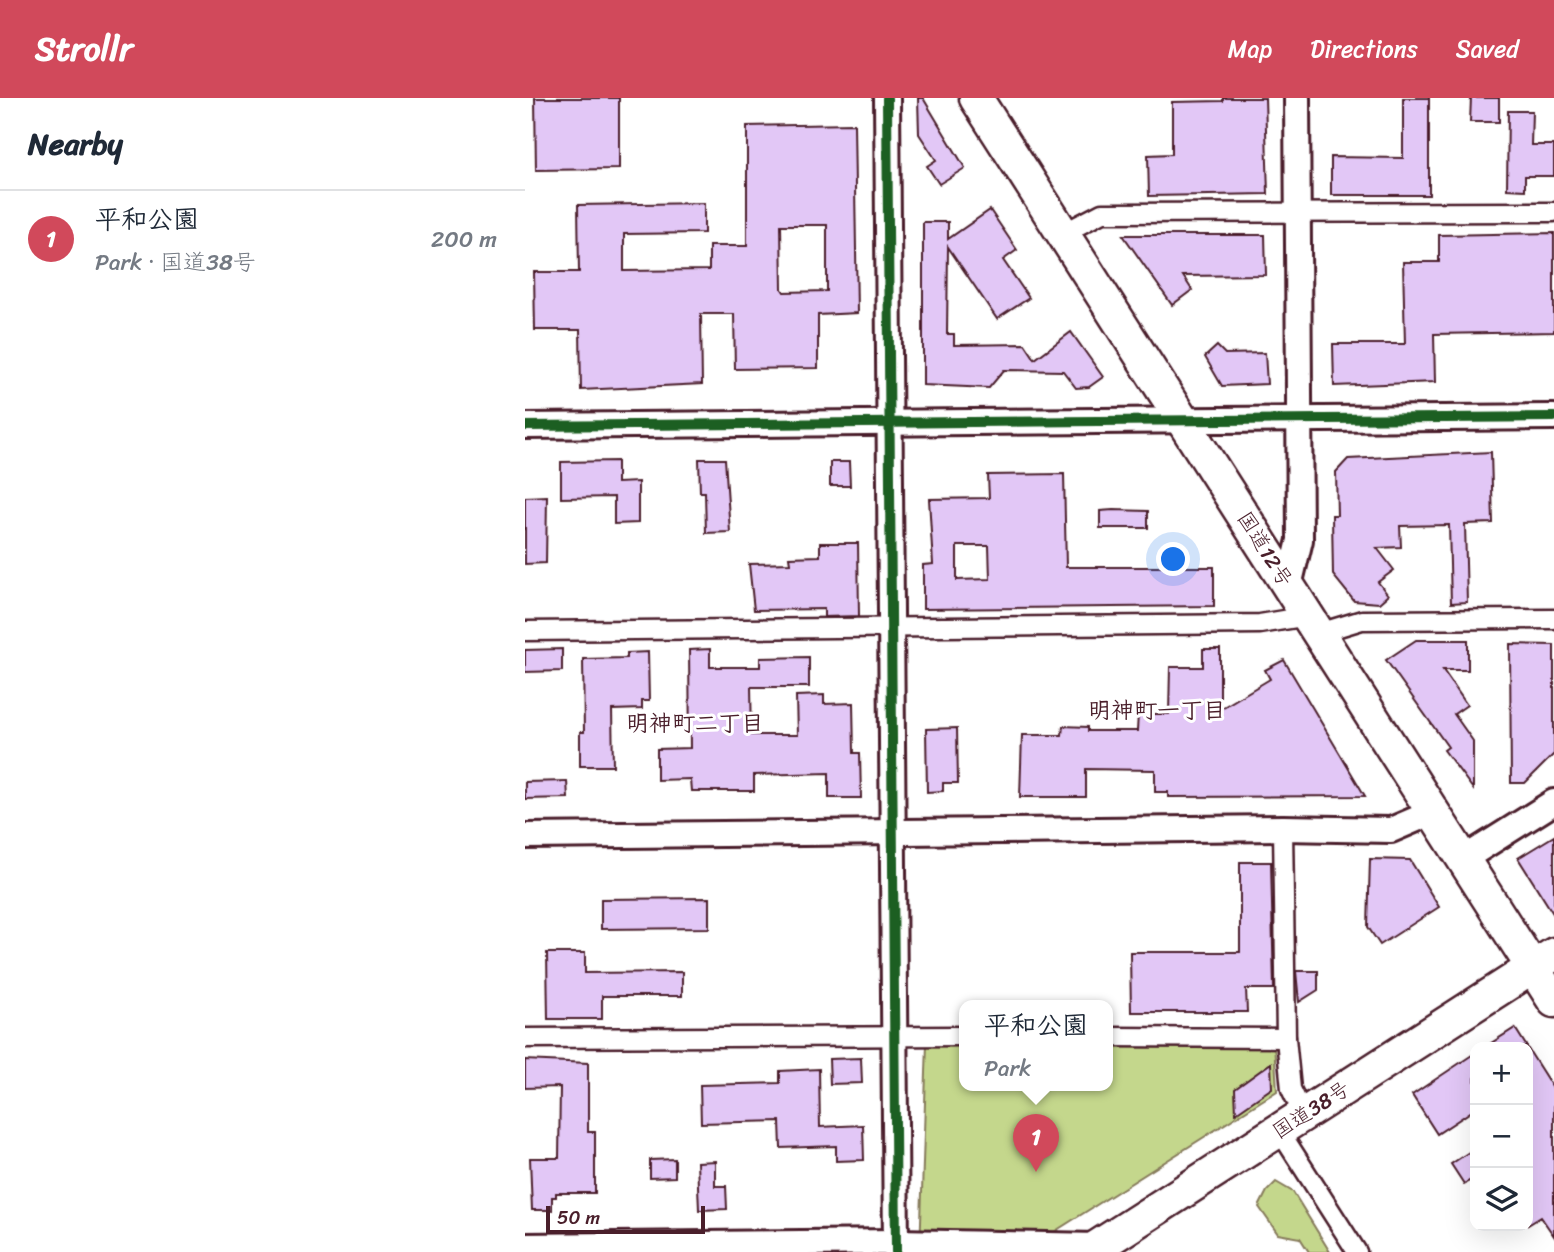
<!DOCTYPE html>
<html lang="en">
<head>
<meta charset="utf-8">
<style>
  body { margin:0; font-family:Sriracha,"Klee One",sans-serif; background:#f6f6f7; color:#1f2937 }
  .controls { position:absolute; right:21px; bottom:21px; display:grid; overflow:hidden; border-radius:14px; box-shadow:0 7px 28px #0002 }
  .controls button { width:63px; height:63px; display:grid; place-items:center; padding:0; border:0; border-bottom:2px solid #e0e1e3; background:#fff; color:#1f2937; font:35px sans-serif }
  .scale { position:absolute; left:21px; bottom:18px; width:159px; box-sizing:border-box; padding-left:7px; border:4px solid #4a1f2b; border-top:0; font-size:19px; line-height:24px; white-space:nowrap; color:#4a1f2b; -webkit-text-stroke:5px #fff; paint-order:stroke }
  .you { position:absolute; left:649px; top:462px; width:24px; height:24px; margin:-18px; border:5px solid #fff; border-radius:50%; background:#1a73e8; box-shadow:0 0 0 10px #1a73e833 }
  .badge { display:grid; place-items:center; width:46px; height:46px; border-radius:50%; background:#d1495b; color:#fff; font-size:23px; font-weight:700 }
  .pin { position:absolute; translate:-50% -58px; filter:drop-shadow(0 2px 4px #0008) }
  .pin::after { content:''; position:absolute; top:37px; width:24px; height:21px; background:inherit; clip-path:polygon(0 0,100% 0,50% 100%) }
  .popup { position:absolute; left:434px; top:902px; width:154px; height:91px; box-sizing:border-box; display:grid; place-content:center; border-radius:14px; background:#fff; filter:drop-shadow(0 2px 5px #0005); font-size:23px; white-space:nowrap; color:#747a83 }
  .popup b { font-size:26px; color:#1f2937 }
  .popup::after { content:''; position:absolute; left:50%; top:100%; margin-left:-14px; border:14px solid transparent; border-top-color:#fff }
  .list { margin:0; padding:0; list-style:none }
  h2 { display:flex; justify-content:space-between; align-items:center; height:91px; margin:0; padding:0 28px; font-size:30px }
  h2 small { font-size:23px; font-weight:400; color:#747a83 }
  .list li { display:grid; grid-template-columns:46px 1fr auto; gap:21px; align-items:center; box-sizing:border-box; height:98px; padding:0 28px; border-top:2px solid #e0e1e3 }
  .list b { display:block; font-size:26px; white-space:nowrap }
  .list p { margin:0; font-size:23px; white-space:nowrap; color:#747a83 }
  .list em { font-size:23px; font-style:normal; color:#747a83 }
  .icon { flex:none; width:38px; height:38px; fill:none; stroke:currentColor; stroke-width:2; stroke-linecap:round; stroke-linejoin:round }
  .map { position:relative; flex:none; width:1029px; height:1154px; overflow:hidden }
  header { display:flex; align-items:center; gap:42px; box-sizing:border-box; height:98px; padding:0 35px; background:#d1495b; color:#fff }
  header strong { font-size:33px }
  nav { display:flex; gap:38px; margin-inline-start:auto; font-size:24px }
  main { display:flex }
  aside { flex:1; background:#fff }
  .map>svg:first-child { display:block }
  .green { fill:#c4d78c; stroke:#877b5c; stroke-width:2 }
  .building { fill:#e2c7f6; stroke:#4a1f2b; stroke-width:2; fill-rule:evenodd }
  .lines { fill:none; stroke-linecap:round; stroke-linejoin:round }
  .street-casing { stroke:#4a1f2b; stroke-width:23 }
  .secondary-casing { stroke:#4a1f2b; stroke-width:30 }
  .highway-casing { stroke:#4a1f2b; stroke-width:37 }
  .street { stroke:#fff; stroke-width:18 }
  .secondary { stroke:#fff; stroke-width:24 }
  .highway { stroke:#fff; stroke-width:32 }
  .cycleway-casing { stroke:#fff; stroke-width:15 }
  .cycleway { stroke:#1b5e20; stroke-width:10 }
  .labels { text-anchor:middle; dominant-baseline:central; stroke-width:6; stroke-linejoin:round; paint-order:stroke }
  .street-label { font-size:21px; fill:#4a1f2b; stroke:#fff }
  .neighbourhood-label { font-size:23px; font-weight:bold; fill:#4a1f2b; stroke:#fff }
</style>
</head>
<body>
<header>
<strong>Strollr</strong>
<nav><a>Map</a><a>Directions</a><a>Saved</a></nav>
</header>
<main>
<aside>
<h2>Nearby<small></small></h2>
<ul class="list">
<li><span class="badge">1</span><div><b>平和公園</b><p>Park · 国道38号</p></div><em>200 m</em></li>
</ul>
</aside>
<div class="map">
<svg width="1029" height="1154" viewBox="0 0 1029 1154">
  <rect width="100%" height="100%" fill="#fff"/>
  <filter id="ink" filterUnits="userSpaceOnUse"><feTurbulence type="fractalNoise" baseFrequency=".0143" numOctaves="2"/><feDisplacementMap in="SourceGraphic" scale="14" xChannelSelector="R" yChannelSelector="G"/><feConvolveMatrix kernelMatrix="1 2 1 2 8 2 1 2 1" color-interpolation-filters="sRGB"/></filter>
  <g filter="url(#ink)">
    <g class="green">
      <path d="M402,945H439V988H583V945H749L752,993L497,1154H395Z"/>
      <path d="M751,1084L768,1094L805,1154H784L775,1140L753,1136L734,1109L742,1093Z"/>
    </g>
    <g class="building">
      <path d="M10,0H94V71L11,72Z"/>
      <path d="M393,0H398L440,70L414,86L402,68L411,62L394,36Z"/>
      <path d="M698,0H740L743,96L624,98L623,57L647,56V4L698,3Z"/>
      <path d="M878,0H904V97H806V59L878,60Z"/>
      <path d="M946,0H974V24H945Z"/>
      <path d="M983,13H1007L1006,47H1029V78H1000V92L982,91Z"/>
      <path d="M329,26L332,215L293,217V270L210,271L209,216H176L177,286L56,292L55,232H10L9,174H54L53,107L179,105V135L99,136V173L184,172V148H222V28ZM256,127H302V193L259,194L257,191Z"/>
      <path d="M465,112L492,152L478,162L504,200L472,221L423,149L422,236H429V247L500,246L510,261L546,234L578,279L564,289L551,290L538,273L479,272L464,290L398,287V124H423V141Z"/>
      <path d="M1029,135V234L909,236L910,284L809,288L808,246H880L878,164H914V137Z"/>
      <path d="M598,137H740L741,177L658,178L667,192L647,207Z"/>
      <path d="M692,248L700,256L740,255L742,286L697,288L680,259Z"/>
      <path d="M966,354L968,425L940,426L942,504L926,505L924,427L875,428L876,449L852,450L869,472L853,484L863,497L854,505L829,503L808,477L807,417H812L811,374L823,361Z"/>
      <path d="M174,361H200L205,434L181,435L180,394H175Z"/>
      <path d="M92,363V385L113,384V425L89,426V399L36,400V364Z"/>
      <path d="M305,364H324L325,388H305Z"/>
      <path d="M539,376L541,469H689V508L398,511V467L408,466L404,401L464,400L463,377ZM432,448H464L465,481L432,482Z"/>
      <path d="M22,398L21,465L0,466V399Z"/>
      <path d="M588,412L623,413V430H575V413Z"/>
      <path d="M295,445H333L334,518L299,519V511L229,512L224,466L265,465L264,459L295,458Z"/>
      <path d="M891,542H943V572H918L942,607L929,616L948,643V691L919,652L923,649L861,562Z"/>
      <path d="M985,546L1029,547V656L1000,685H986Z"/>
      <path d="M37,551V573L0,574V552Z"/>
      <path d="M185,551V569H235V560L284,559V589H226L227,637H272L271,598L299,597V606L328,605L329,655H335L336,700H304V675L229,677V693H166L165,681L132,682V651L165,650L164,552Z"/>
      <path d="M678,551H695V611L745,581L740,572L759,562L840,698L643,699V694H630V672L561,671V699H495L497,637H537L538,628L563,629V633H612L613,616H644L645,569H678Z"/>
      <path d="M123,554L124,603H117V611L87,612L88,668H55V634H59L58,561L102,560V555Z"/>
      <path d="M432,630L433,685H418V693L402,694L401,631Z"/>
      <path d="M42,683L43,700L0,701V684Z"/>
      <path d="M1029,738V817L993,760Z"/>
      <path d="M845,761L885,762L914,809L855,847L843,829Z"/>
      <path d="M715,764H746L749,891H721L722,914H606L605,854H715Z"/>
      <path d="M184,800V830L76,831V801Z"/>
      <path d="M22,855H60V875L157,874V898H77V921H23Z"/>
      <path d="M771,873H793V892L774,904Z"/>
      <path d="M990,930L1002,949H960Z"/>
      <path d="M1003,951L1029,992V1138L1016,1119L1003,1127Z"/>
      <path d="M950,955V1011L912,1036L887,997Z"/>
      <path d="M336,960L337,985L305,986L304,961Z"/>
      <path d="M0,962L63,965V1034H70V1095H31V1099H27V1112H7L5,1060H34L35,989L0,990Z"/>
      <path d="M746,965L747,990L711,1015L710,991Z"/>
      <path d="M294,971L295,1029L338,1027L339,1062L311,1063V1048L256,1050L255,1023L176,1025L175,987L255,985V973Z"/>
      <path d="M950,1050V1080L939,1086L926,1066Z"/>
      <path d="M150,1061V1079L125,1080V1062Z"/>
      <path d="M190,1063V1088H201L202,1111L174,1112L172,1064Z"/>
    </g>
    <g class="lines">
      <g class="street-casing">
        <g id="street">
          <path d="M537,136L577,115L1029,114"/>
          <path d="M0,533L735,526L783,518"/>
          <path d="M794,535L837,522L1029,521"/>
          <path d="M758,730L761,940L766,991L778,1016"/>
          <path d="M583,939L761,940"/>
          <path d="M0,940L439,938"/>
          <path d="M754,1032L832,1154"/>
        </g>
      </g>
      <g class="secondary-casing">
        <g id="secondary">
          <path d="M362,0L371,1154"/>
          <path d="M0,328L1029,319"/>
          <path d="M764,488L775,442L772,0"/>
          <path d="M0,738L758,730L866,732L908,714"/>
          <path d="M937,762L1029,704"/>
          <path d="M0,1148L371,1144L574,1148"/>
        </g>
      </g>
      <g class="highway-casing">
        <g id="highway">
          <path d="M451,0L1029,903"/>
          <path d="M564,1154L1029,856"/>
        </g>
      </g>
      <use href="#street" class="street"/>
      <use href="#secondary" class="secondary"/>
      <use href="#highway" class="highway"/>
      <g class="cycleway-casing">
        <g id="cycleway">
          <path d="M362,0L371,1154"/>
          <path d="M0,328L1029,319"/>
        </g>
      </g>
      <use href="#cycleway" class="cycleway"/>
    </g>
  </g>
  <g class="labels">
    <g class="street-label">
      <text transform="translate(740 451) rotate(58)">国道12号</text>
      <text transform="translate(786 1012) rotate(-33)">国道38号</text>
    </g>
    <g class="neighbourhood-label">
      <text x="632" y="612">明神町一丁目</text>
      <text x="170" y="625">明神町二丁目</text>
    </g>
  </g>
</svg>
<div class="controls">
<button>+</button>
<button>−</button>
<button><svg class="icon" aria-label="layers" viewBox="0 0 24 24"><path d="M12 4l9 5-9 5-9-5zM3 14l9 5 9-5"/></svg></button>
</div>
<div class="scale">50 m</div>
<div class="you"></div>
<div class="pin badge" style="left:511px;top:1074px">1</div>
<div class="popup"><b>平和公園</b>Park</div>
</div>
</main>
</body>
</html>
